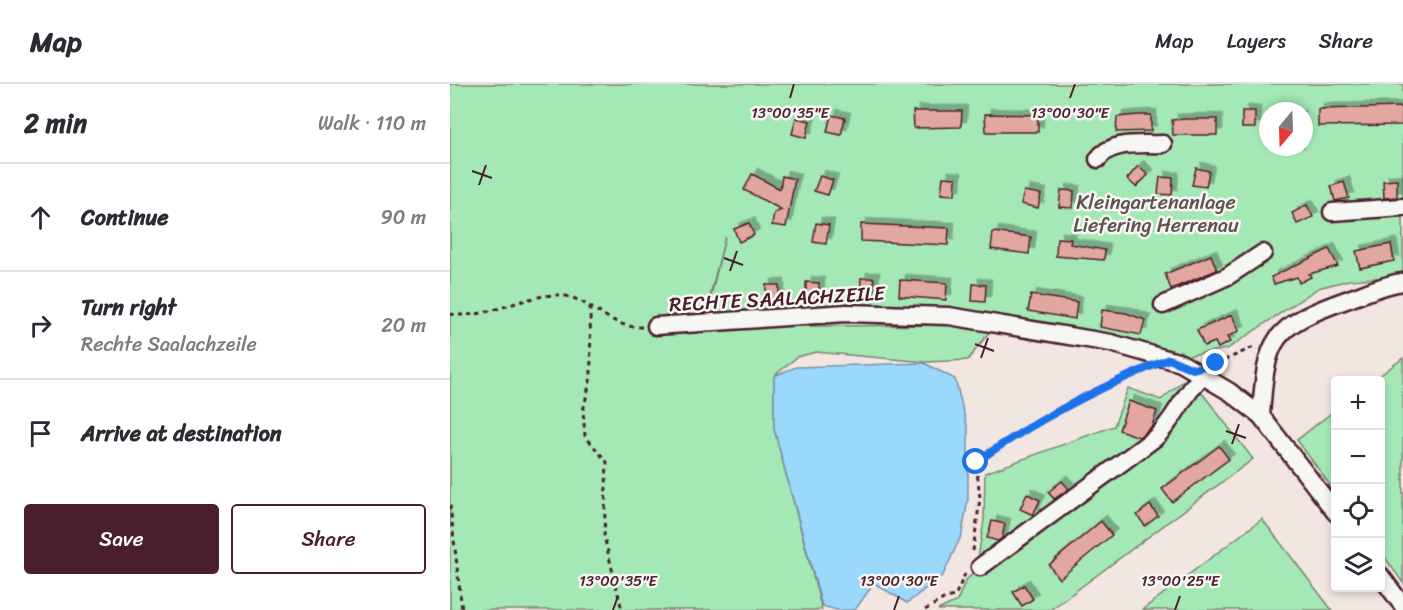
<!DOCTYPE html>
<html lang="en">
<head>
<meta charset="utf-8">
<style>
  body { margin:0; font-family:Sriracha,sans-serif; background:#f2f2f3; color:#2b2b33 }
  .controls { position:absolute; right:18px; bottom:18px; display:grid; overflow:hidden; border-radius:6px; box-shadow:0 3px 9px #0003 }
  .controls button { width:54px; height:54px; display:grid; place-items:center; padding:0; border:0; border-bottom:2px solid #e1e1e2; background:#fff; color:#2b2b33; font:30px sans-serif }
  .compass { position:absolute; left:809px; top:18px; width:54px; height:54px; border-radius:50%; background:#fff; box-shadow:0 3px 9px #0003; rotate:199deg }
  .stop { position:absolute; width:18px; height:18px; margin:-14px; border:4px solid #1a73e8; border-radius:50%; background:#fff }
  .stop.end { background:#1a73e8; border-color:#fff; box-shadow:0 2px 6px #0008 }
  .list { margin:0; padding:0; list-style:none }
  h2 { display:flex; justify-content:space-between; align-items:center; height:78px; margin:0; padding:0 24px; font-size:26px }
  h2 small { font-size:20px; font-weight:400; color:#7c7c81 }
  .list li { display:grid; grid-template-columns:39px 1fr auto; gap:18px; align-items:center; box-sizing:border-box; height:108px; padding:0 24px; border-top:2px solid #e1e1e2 }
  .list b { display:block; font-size:22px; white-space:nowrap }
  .list p { margin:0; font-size:20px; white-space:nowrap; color:#7c7c81 }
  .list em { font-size:20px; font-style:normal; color:#7c7c81 }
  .actions { display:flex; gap:12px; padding:18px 24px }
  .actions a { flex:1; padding:14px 0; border:2px solid #4a1f2b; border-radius:6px; text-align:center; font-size:21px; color:#4a1f2b }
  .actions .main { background:#4a1f2b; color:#fff }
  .icon { flex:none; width:33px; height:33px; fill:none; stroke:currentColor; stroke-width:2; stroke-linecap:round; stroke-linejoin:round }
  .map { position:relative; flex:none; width:953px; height:526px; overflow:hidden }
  header { display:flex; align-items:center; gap:36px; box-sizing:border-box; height:84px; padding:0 30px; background:#fff; border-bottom:2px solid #e1e1e2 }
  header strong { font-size:28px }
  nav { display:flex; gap:33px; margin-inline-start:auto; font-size:21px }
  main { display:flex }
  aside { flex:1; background:#fff }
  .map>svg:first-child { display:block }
  .green { fill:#a4e9b5; stroke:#778470; stroke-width:1.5; fill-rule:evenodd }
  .water { fill:#9bd9fc; stroke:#7b8fa8; stroke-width:1.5 }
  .building { fill:#e2a8a0; stroke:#4a1f2b; stroke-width:1.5; filter:url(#shadow) }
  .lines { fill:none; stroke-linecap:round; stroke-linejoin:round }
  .minor-casing { stroke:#4a1f2b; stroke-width:21 }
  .path { stroke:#4a1f2b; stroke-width:3; stroke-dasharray:4.5 4.5; stroke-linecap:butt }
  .minor { stroke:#f6f6f2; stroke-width:16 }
  .route { stroke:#1a73e8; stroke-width:8 }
  .ticks { fill:none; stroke:#4a1f2b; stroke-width:2 }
  .labels { text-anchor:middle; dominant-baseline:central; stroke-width:5; stroke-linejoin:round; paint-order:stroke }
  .park-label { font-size:20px; fill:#60524e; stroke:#f6f6f2 }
  .street-label { font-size:20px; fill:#4a1f2b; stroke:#f6f6f2 }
  .ticks-label { font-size:15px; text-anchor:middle; fill:#4a1f2b; stroke:#f6f6f2; stroke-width:5; stroke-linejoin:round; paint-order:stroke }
</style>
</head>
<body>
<header>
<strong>Map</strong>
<nav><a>Map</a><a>Layers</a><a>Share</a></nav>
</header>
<main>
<aside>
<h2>2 min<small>Walk · 110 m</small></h2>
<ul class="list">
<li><svg class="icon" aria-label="ahead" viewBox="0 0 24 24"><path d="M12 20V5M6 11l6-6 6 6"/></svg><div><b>Continue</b></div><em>90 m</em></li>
<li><svg class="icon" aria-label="right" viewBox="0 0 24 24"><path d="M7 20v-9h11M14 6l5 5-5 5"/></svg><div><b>Turn right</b><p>Rechte Saalachzeile</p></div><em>20 m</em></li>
<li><svg class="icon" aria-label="arrive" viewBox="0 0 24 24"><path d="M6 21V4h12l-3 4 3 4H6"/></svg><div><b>Arrive at destination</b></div></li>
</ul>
<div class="actions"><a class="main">Save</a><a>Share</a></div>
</aside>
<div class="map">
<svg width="953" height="526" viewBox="0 0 953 526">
  <defs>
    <filter id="shadow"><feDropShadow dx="5.5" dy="-5.5" stdDeviation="0" flood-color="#0004"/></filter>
  </defs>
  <rect width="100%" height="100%" fill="#f2e6e2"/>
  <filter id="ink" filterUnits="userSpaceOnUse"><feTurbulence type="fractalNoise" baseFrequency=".0167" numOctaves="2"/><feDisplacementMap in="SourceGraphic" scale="12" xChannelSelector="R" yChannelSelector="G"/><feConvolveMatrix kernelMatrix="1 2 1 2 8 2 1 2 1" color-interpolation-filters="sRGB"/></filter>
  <g filter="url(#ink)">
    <g class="green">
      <path d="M0,0H953V192L899,196L868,204L777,265L735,272L731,267L721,269L511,226L256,233L275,153L252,243L508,241L540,247L518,276L476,278L366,268L347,273L324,292V345L372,526H0ZM818,27H854V63H818Z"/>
      <path d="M953,274V499L931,468L930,296H924Z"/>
      <path d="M739,292L803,375L600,526H488L507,517L516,496L526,487L534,436L535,389L664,342L678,304L711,316Z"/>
      <path d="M885,326V408L847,356Z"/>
      <path d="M812,435L882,526H692Z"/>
    </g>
    <path class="water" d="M474,279L505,295L518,345V415L512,450L493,491L457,519L424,499L405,526H387L372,522L324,345V292L346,283Z"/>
    <g class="building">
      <path d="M952,23V41L868,42V25Z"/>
      <path d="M463,27H512L511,43L464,44Z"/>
      <rect x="792" y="27" width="13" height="17"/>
      <path d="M535,30L588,31V48H536Z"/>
      <path d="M381,31L395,34L391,51L377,48Z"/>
      <path d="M688,31H701V47L666,48L667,33Z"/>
      <path d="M346,34L360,37L356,54L342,50Z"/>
      <path d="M736,35H767V51H723L722,36Z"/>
      <path d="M688,82L698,91L686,103L677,95Z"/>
      <path d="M746,84L759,87L756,103L742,101Z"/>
      <path d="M302,90L330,105L332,92L345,95L336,143L322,141L324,129L332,126L294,106Z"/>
      <path d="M370,92L383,96L378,111L364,107Z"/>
      <path d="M493,93L506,94L505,111L491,110Z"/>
      <path d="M710,93L723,94L722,111L708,110Z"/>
      <path d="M947,96V113L934,114L933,97Z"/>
      <path d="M894,98L899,114L885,117L881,102Z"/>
      <path d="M611,106L624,107L623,124L609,123Z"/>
      <path d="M574,107L591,110L588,124L571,120Z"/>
      <path d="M857,121L863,133L847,140L842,129Z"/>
      <path d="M299,139L304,151L289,158L284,145Z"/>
      <path d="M366,139L379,141L376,160L363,158Z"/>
      <path d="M411,140L499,144L498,161L411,157Z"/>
      <path d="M543,148L581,153L579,170L541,165Z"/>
      <path d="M607,154L621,155L620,160L655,166L654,176L606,172Z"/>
      <path d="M941,160L944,177L910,184L906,167Z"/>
      <path d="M879,165L888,182L859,190L861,193L849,199L847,193L824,200L821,193Z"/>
      <path d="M761,171L767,186L721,205L715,190Z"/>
      <path d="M411,194H424L423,213L410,212Z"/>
      <path d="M450,196L497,199L496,216L449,212Z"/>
      <path d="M356,198L369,199V216L356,215Z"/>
      <path d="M523,200L536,201L535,218L522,217Z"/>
      <rect x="316" y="201" width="13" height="17"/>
      <path d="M581,211L627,218L625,235L578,227Z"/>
      <path d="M652,226L676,229L695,236L691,251L650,243Z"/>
      <path d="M782,231L789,247L777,253L780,258L768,264L765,258L754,262L747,246Z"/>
      <path d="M679,317L707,327L702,342L689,353L669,346Z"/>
      <path d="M769,362L779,375L722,418L712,405Z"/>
      <path d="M612,397L619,405L604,415L598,408Z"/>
      <path d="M577,410L590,416L583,431L570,425Z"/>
      <path d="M700,421L708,432L695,442L687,431Z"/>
      <path d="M542,437L555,440L552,454L548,457L537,454Z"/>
      <path d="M651,437L662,451L609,495L599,481Z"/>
      <path d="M574,501L583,515L572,522L563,508Z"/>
    </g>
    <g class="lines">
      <g class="minor-casing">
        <g id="minor">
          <path d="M648,75C661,56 691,61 713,60"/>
          <path d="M882,128L953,123"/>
          <path d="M713,221L778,192L813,169"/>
          <path d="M206,242L396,229L499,232L661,259L731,279L780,308L811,332L886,429"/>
          <path d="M811,332C816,254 821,243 896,216C914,210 934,200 953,198"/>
          <path d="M530,483L705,354C726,335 732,311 754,290"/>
          <path d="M930,491L953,522"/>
        </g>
      </g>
      <g class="path">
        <path d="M140,223L141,293L133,327L135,352L157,378L154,452L172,526"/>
        <path d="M0,230C36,236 68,213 103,211C137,209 157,245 192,243"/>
        <path d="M766,280L806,262"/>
        <path d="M0,421L12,526"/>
        <path d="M523,467L530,414L526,378C577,342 634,308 692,286"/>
        <path d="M475,526L495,514L505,512L515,490"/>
      </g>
      <use href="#minor" class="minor"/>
    </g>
  </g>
  <g class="lines" filter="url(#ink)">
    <path class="route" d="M526,378C586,336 651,302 719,275L743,285L766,279"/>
  </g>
  <path class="ticks" d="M340,14L344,0M620,14L625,0M22,87L42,94M29,101L36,81M274,174L293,181M280,187L287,167M525,260L544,267M531,274L538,254M776,347L796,354M782,360L789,340M163,526L168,512M444,526L449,512M725,526L730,512"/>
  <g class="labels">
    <g class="park-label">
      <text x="706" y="118">Kleingartenanlage<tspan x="706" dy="23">Liefering Herrenau</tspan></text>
    </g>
    <g class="street-label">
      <text transform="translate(327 215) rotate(-3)">RECHTE SAALACHZEILE</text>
    </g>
  </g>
  <g class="ticks-label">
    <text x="340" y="34">13°00'35"E</text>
    <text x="620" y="34">13°00'30"E</text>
    <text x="168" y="502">13°00'35"E</text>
    <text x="449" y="502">13°00'30"E</text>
    <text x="730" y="502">13°00'25"E</text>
  </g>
</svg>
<div class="controls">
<button>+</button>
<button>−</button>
<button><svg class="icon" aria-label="locate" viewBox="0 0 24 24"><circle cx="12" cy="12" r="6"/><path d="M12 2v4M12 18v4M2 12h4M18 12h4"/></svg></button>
<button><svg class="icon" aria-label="layers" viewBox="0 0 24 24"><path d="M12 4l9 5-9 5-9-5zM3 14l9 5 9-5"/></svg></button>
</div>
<svg class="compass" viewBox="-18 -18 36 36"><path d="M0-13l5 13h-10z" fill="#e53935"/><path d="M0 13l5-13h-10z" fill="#7c7c81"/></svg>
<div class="stop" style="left:526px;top:378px"></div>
<div class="stop end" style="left:766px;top:279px"></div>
</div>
</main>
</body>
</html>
